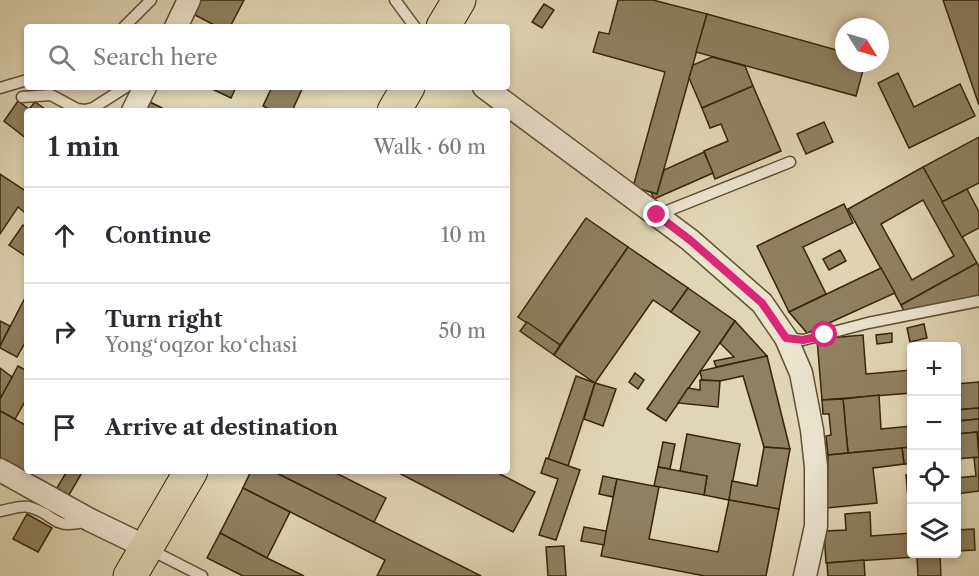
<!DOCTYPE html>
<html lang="en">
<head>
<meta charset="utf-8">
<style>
  body { margin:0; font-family:"Libre Caslon Text",serif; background:#f2f2f3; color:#2b2b33 }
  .controls { position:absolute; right:18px; bottom:18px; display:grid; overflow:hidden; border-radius:6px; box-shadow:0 3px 9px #0003 }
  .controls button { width:54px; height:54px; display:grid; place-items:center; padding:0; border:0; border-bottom:2px solid #e1e1e2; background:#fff; color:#2b2b33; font:30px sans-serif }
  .compass { position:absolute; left:835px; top:18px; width:54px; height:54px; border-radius:50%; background:#fff; box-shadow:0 3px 9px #0003; rotate:127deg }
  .stop { position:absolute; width:18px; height:18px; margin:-14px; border:4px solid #db2777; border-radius:50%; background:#fff }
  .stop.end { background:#db2777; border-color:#fff; box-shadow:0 2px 6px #0008 }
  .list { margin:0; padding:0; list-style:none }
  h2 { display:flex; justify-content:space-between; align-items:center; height:78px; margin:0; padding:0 24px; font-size:26px }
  h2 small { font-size:20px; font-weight:400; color:#7c7c81 }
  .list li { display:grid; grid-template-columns:39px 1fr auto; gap:18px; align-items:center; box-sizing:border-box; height:96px; padding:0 24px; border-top:2px solid #e1e1e2 }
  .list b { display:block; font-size:22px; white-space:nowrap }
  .list p { margin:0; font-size:20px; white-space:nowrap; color:#7c7c81 }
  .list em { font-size:20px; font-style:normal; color:#7c7c81 }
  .icon { flex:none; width:33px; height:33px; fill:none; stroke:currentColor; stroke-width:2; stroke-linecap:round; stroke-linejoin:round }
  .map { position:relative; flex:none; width:979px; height:576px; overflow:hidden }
  .search { position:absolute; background:#fff; box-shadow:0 3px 9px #0003; left:24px; top:24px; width:486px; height:66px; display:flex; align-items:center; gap:15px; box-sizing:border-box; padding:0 21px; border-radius:6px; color:#7c7c81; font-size:22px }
  .panel { position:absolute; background:#fff; box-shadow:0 3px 9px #0003; left:24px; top:108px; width:486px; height:366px; border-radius:6px }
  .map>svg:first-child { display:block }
  .building { fill:#8e8161; stroke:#372407; stroke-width:1.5; fill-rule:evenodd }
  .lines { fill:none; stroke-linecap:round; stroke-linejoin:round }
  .lane-casing { stroke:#615032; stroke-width:13 }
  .street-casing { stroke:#615032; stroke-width:25 }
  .primary-casing { stroke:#372407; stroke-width:35 }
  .lane { stroke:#eae4cf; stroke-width:10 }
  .street { stroke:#eae4cf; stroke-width:22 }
  .primary { stroke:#dfd6b5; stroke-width:33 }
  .route { stroke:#db2777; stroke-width:8 }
</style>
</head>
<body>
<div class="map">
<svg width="979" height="576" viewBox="0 0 979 576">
  <rect width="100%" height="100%" fill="#dfd6b5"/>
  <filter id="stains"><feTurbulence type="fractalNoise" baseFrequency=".00333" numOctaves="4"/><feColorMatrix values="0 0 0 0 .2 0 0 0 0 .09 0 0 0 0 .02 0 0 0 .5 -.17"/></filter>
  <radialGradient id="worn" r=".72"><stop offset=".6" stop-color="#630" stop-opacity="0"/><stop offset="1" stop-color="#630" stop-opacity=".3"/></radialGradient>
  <g class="building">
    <path d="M198,0H244L230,27H218L191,13Z"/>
    <path d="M618,0H653L707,14L657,194L633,187L665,72L593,52L599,32L609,34Z"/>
    <path d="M943,0H979V105Z"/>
    <path d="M544,4L554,10L542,28L532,22Z"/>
    <path d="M707,14L844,52V63H865L856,96L696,52Z"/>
    <path d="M712,57L745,66L753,86L702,108L689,78L693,65Z"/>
    <path d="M898,73L914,107L960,84L975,116L909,148L878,83Z"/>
    <path d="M753,86L781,151L715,179L704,151L728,141L721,124L710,128L702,108Z"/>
    <path d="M208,87H236L231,98Z"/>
    <path d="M272,87H303L292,111H273L263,106Z"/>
    <path d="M146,100L168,111H140Z"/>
    <path d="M18,101L29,109L35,102L48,111H27V139L4,121Z"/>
    <path d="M824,122L833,142L806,154L797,134Z"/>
    <path d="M979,137V183L942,202L923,167Z"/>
    <path d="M704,152L713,173L654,199L651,192L657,194L664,170Z"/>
    <path d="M923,167L977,263L901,305L848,209ZM923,200L954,256L912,280L881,224Z"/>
    <path d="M0,174L27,192V208L24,212L18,207L0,234Z"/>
    <path d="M967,189L979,212V228L962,237L942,202Z"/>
    <path d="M844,204L853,223L803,247L826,294L789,312L757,246Z"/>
    <path d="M586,218L628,247L560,345L518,317Z"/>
    <path d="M23,225L27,228V257L9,245Z"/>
    <path d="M628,247L688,288L671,312L653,300L595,383L554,355Z"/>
    <path d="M840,250L846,261L829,270L823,259Z"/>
    <path d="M977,263L979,267V295L905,313L901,305Z"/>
    <path d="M881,268L895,293L807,333L789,312Z"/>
    <path d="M688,288L735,321L666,421L647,409L700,332L671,312Z"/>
    <path d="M27,294V339L17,357L0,348V346Z"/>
    <path d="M0,321L10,326L0,346Z"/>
    <path d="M735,321L767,356L716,367L714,361L734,357L720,343Z"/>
    <path d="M527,322L560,345L554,355L520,331Z"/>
    <path d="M924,324L927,338L910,342L907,328Z"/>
    <path d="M892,333V342L877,344L876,335Z"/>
    <path d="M863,335L866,374L912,370V393L822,400L817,339Z"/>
    <path d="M767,356L790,449L764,447L743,376L720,381L702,380L700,371Z"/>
    <path d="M18,366L27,371V398L15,419L0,411V399Z"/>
    <path d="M0,368L12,377L0,399Z"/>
    <path d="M635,373L644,380L638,389L629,382Z"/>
    <path d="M576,376L595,383L568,466L548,459Z"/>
    <path d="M700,380L720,381L718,407L678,403L688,388L700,390Z"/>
    <path d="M979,382V408L956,410V384Z"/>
    <path d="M595,383L616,389L603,426L584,419Z"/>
    <path d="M879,395L881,429L912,426V447L848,453L843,399Z"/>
    <path d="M843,399L848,453L828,455L826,436L831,435L829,414H823L822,400Z"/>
    <path d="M979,408V419L957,421L956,410Z"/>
    <path d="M0,411L27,426V471H35L31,478L0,461Z"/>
    <path d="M979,419V491L956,494V478L976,476L974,458L979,457L977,432L958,434L957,421Z"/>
    <path d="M977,432L979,457L956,459V434Z"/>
    <path d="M687,434L740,444L729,500L704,495L707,476L680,471Z"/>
    <path d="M663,442L675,444L670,469L658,467Z"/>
    <path d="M764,447L790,449L779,509L729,500L732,481L757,486Z"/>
    <path d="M912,447V464H904L902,448Z"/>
    <path d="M902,448L904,464L873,468L877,503L827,508L828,455Z"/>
    <path d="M546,458L580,470L556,540L539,535L558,479L541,473Z"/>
    <path d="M658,467L707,476L704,495L654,486Z"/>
    <path d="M67,471H83L66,500L54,493Z"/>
    <path d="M251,471H273L481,576H377L385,560L243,488Z"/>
    <path d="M273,471H332L386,498L374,522Z"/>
    <path d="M395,471H494L535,492L513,532Z"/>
    <path d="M912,474V497H908L906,475Z"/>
    <path d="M603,476L617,479L613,497L599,494Z"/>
    <path d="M617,479L659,487L649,539L718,552L729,500L779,509L766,576H705L601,556Z"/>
    <path d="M243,488L290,512L267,558L220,533Z"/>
    <path d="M870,512L871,536L912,533V554H945V555L826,563L824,531L846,530L845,514Z"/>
    <path d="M27,514L52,528L38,552L13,539Z"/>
    <path d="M584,527L606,531L604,545L581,541Z"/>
    <path d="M974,529L975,550L956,551V530Z"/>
    <path d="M220,533L267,558L304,576H243L207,558Z"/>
    <path d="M564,546L566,576H548L546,547Z"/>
    <path d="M940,556L941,576H918L917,557Z"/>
    <path d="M864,560L865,576H828L827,563Z"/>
  </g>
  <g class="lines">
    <g class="lane-casing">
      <g id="lane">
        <path d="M395,0L415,27"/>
        <path d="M124,27L151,0"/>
        <path d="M0,88L27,80"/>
        <path d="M22,97L51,95L77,109L85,110L93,108L126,87"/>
        <path d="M657,215L790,162"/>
        <path d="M787,338L803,340L868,323L979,301"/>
        <path d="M0,511C9,510 20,505 29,507C57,514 51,531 87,521"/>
        <path d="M149,549L202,576"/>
      </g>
    </g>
    <g class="street-casing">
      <g id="street">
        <path d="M176,27L189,0"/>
        <path d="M484,87L690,240L762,303L786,338L801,373L812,430L816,467V526L805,576"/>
        <path d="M133,111L145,87"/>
        <path d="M0,470L90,520L148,548"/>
      </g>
    </g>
    <g class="primary-casing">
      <g id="primary">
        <path d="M443,27L459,0"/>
        <path d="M394,111L408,87"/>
        <path d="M130,576L191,471"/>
      </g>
    </g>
    <use href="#lane" class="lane"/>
    <use href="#street" class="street"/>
    <use href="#primary" class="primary"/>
  </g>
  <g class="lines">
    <path class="route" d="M657,215L690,240L762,303L786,338L803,340L825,335"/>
  </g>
  <rect width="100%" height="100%" filter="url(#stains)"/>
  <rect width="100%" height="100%" fill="url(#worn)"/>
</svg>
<div class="controls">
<button>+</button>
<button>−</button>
<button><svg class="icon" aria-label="locate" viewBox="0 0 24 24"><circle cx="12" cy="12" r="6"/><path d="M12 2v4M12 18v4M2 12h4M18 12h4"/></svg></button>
<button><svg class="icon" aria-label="layers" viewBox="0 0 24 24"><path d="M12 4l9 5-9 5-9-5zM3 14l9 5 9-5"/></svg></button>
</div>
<svg class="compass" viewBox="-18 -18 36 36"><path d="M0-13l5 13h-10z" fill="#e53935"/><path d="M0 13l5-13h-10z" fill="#7c7c81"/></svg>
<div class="stop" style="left:825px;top:335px"></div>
<div class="stop end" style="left:657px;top:215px"></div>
<div class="search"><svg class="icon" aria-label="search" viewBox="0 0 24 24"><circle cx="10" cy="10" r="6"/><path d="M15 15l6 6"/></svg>Search here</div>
<section class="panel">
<h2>1 min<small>Walk · 60 m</small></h2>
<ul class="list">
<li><svg class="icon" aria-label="ahead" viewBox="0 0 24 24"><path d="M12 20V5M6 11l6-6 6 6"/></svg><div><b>Continue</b></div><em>10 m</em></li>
<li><svg class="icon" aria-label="right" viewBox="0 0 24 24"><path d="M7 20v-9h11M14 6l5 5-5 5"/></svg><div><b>Turn right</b><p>Yongʻoqzor koʻchasi</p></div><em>50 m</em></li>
<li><svg class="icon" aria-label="arrive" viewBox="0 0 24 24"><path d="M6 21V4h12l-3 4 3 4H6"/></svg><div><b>Arrive at destination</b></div></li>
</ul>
</section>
</div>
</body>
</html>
